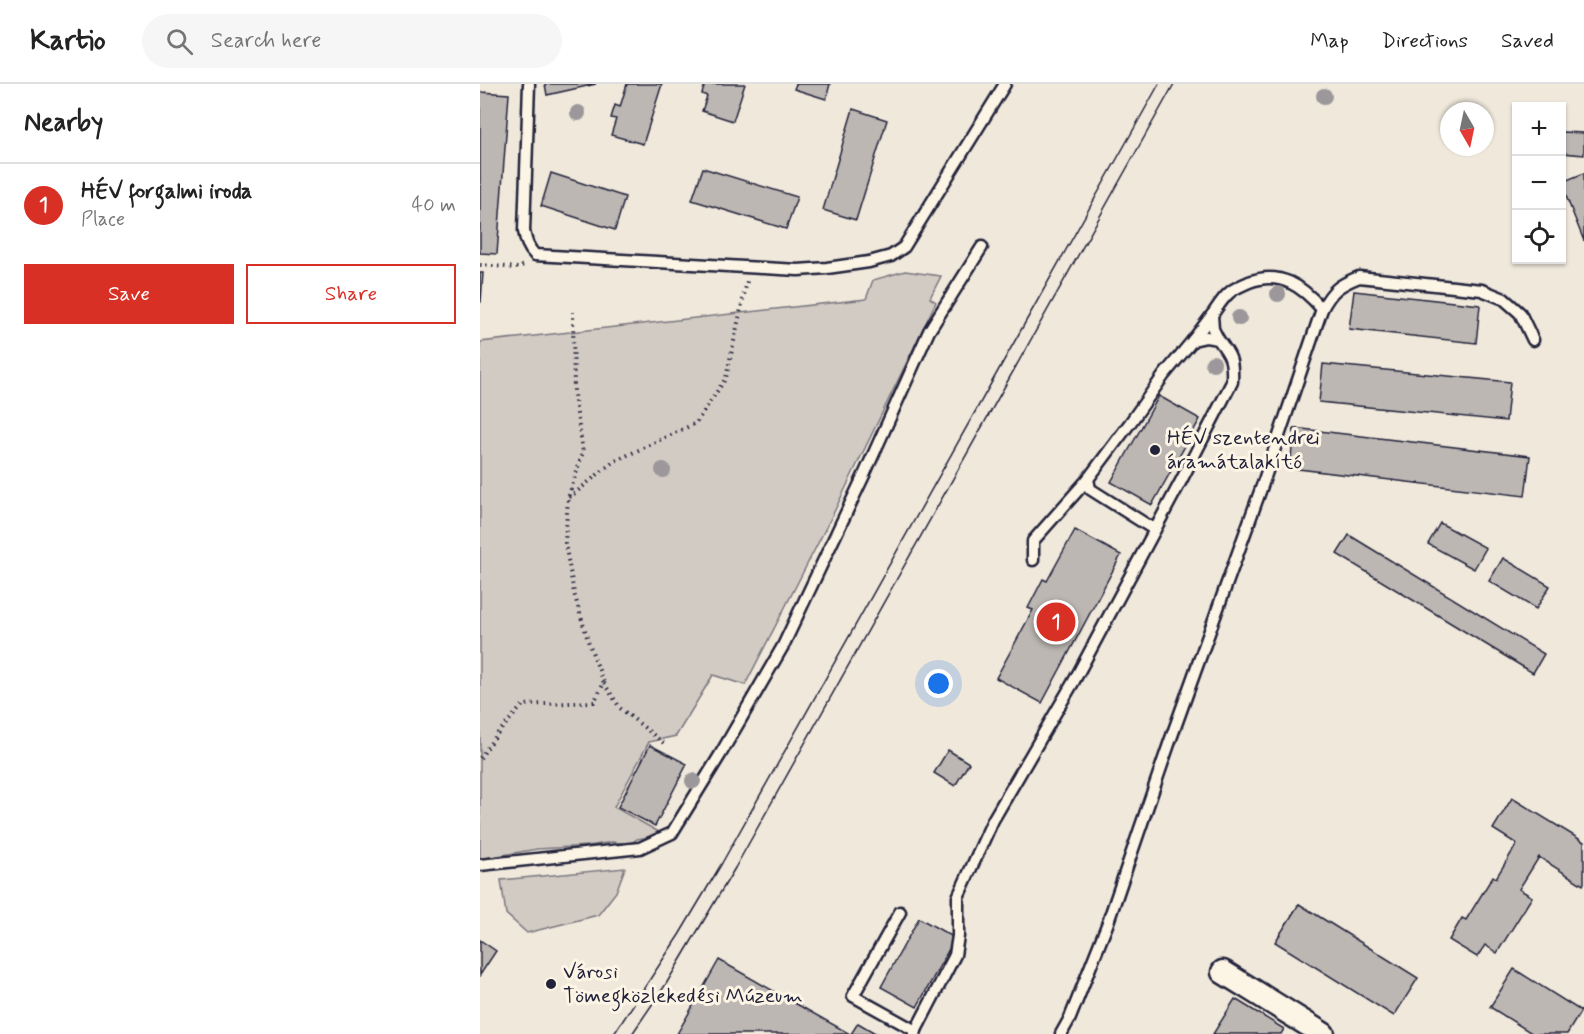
<!DOCTYPE html>
<html lang="en">
<head>
<meta charset="utf-8">
<style>
  body { margin:0; font-family:Mynerve,sans-serif; background:#f6f6f6; color:#222 }
  .controls { position:absolute; right:18px; top:18px; display:grid; overflow:hidden; border-radius:0px; box-shadow:0 2px 4px #0004 }
  .controls button { width:54px; height:54px; display:grid; place-items:center; padding:0; border:0; border-bottom:2px solid #e0e0e0; background:#fff; color:#222; font:30px sans-serif }
  .compass { position:absolute; left:960px; top:18px; width:54px; height:54px; border-radius:50%; background:#fff; box-shadow:0 2px 4px #0004; rotate:171deg }
  .you { position:absolute; left:459px; top:600px; width:21px; height:21px; margin:-15px; border:4px solid #fff; border-radius:50%; background:#1a73e8; box-shadow:0 0 0 9px #1a73e833 }
  .badge { display:grid; place-items:center; width:39px; height:39px; border-radius:50%; background:#d93025; color:#fff; font-size:20px; font-weight:700 }
  .pin { position:absolute; translate:-50% -50%; border:3px solid #fff; box-shadow:0 2px 6px #0006 }
  .list { margin:0; padding:0; list-style:none }
  h2 { display:flex; justify-content:space-between; align-items:center; height:78px; margin:0; padding:0 24px; font-size:26px }
  h2 small { font-size:20px; font-weight:400; color:#767676 }
  .list li { display:grid; grid-template-columns:39px 1fr auto; gap:18px; align-items:center; box-sizing:border-box; height:84px; padding:0 24px; border-top:2px solid #e0e0e0 }
  .list b { display:block; font-size:22px; white-space:nowrap }
  .list p { margin:0; font-size:20px; white-space:nowrap; color:#767676 }
  .list em { font-size:20px; font-style:normal; color:#767676 }
  .actions { display:flex; gap:12px; padding:18px 24px }
  .actions a { flex:1; padding:14px 0; border:2px solid #d93025; border-radius:0px; text-align:center; font-size:21px; color:#d93025 }
  .actions .main { background:#d93025; color:#fff }
  .icon { flex:none; width:33px; height:33px; fill:none; stroke:currentColor; stroke-width:2; stroke-linecap:round; stroke-linejoin:round }
  .map { position:relative; flex:none; width:1104px; height:950px; overflow:hidden }
  header { display:flex; align-items:center; gap:36px; box-sizing:border-box; height:84px; padding:0 30px; background:#fff; border-bottom:2px solid #e0e0e0 }
  header strong { font-size:28px }
  nav { display:flex; gap:33px; margin-inline-start:auto; font-size:21px }
  .search { width:420px; height:54px; background:#f6f6f6; display:flex; align-items:center; gap:15px; box-sizing:border-box; padding:0 21px; border-radius:33px; color:#767676; font-size:22px }
  main { display:flex }
  aside { flex:1; background:#fff }
  .map>svg:first-child { display:block }
  .green { fill:#d1cbc3; stroke:#7a767f; stroke-width:1.5 }
  .building { fill:#bcb7b3; stroke:#22223b; stroke-width:1.5 }
  .lines { fill:none; stroke-linecap:round; stroke-linejoin:round }
  .lane-casing { stroke:#22223b; stroke-width:15 }
  .street-casing { stroke:#22223b; stroke-width:27 }
  .path { stroke:#22223b; stroke-width:4; stroke-dasharray:1.5 4.5; stroke-linecap:butt }
  .lane { stroke:#fcf5e5; stroke-width:10 }
  .street { stroke:#fcf5e5; stroke-width:22 }
  .tram { stroke:#22223b; stroke-width:1.5 }
  .tree { fill:#9b979a }
  .poi-dot { fill:#22223b; stroke:#fcf5e5; stroke-width:2 }
  .labels { text-anchor:middle; dominant-baseline:central; stroke-width:6; stroke-linejoin:round; paint-order:stroke }
  .poi-label { font-size:21px; fill:#22223b; stroke:#fcf5e5; text-anchor:start }
</style>
</head>
<body>
<header>
<strong>Kartio</strong>
<div class="search"><svg class="icon" aria-label="search" viewBox="0 0 24 24"><circle cx="10" cy="10" r="6"/><path d="M15 15l6 6"/></svg>Search here</div>
<nav><a>Map</a><a>Directions</a><a>Saved</a></nav>
</header>
<main>
<aside>
<h2>Nearby<small></small></h2>
<ul class="list">
<li><span class="badge">1</span><div><b>HÉV forgalmi iroda</b><p>Place</p></div><em>40 m</em></li>
</ul>
<div class="actions"><a class="main">Save</a><a>Share</a></div>
</aside>
<div class="map">
<svg width="1104" height="950" viewBox="0 0 1104 950">
  <rect width="100%" height="100%" fill="#efe8db"/>
  <filter id="ink" filterUnits="userSpaceOnUse"><feTurbulence type="fractalNoise" baseFrequency=".0167" numOctaves="2"/><feDisplacementMap in="SourceGraphic" scale="12" xChannelSelector="R" yChannelSelector="G"/><feConvolveMatrix kernelMatrix="1 2 1 2 8 2 1 2 1" color-interpolation-filters="sRGB"/></filter>
  <g filter="url(#ink)">
    <g class="green">
      <path d="M425,187L461,192L450,214L456,218L353,430L265,601L233,591L196,652L169,658L134,723L179,748L175,752L157,755L150,760L132,758L108,762L57,765L0,775V258L386,215L393,196Z"/>
      <path d="M145,784L136,808L118,831L47,849L26,830L21,796Z"/>
    </g>
    <g class="building">
      <path d="M65,0H116L67,11Z"/>
      <path d="M147,0H182L163,60L131,51L136,35L131,34L135,21L140,23Z"/>
      <path d="M225,0H265L253,37L222,27L227,12L222,10Z"/>
      <path d="M316,0H350L346,15L314,5Z"/>
      <path d="M0,8L29,10L17,170L0,169Z"/>
      <path d="M373,25L407,36L376,136L343,126Z"/>
      <path d="M1082,48L1104,49V71L1082,69Z"/>
      <path d="M223,84L317,113L306,145L212,116Z"/>
      <path d="M71,89L145,113L135,146L61,122Z"/>
      <path d="M1104,89V157L1082,102V98Z"/>
      <path d="M0,189H3L1,218H0Z"/>
      <path d="M874,207L1000,221L996,259L869,245Z"/>
      <path d="M843,280L1030,298L1026,337L839,318Z"/>
      <path d="M679,312L720,335L672,421L631,398Z"/>
      <path d="M814,344L1050,372L1045,412L810,384Z"/>
      <path d="M960,439L1006,464L994,485L948,460Z"/>
      <path d="M595,446L641,471L562,619L516,594L553,526L548,524L563,495L567,497Z"/>
      <path d="M869,451L1064,570L1053,589L857,470Z"/>
      <path d="M1023,474L1070,502L1056,525L1009,497Z"/>
      <path d="M170,661L207,680L175,742L138,723Z"/>
      <path d="M468,666L489,679L475,702L454,689Z"/>
      <path d="M1032,714L1104,758V799L1103,801L1059,773L1039,805L1052,813L1017,869L1005,861L997,873L969,856L982,834L986,836L1013,792L1016,794L1037,760L1013,745Z"/>
      <path d="M819,820L938,894L914,932L795,858Z"/>
      <path d="M439,834L475,854L437,923L401,903Z"/>
      <path d="M0,856L16,867L0,891Z"/>
      <path d="M239,876L304,913L370,950H197Z"/>
      <path d="M1034,885L1101,927L1087,950H1053L1010,923Z"/>
      <path d="M755,915L804,945L801,950H733Z"/>
      <path d="M378,939L397,950H371Z"/>
    </g>
    <g class="lines">
      <g class="lane-casing">
        <g id="lane">
          <path d="M49,0L44,147C46,157 48,164 55,171L318,186L347,184L389,178L411,172L424,163L525,0"/>
          <path d="M842,225C852,206 859,201 879,193L1002,206L1024,215L1040,229L1053,256"/>
          <path d="M713,256L732,231"/>
          <path d="M553,476V457L608,395"/>
          <path d="M0,781L160,764L192,749L240,671L303,562L385,389L449,247L502,163"/>
          <path d="M420,828L373,912L436,947"/>
          <path d="M434,950L475,871L478,852V813L513,736L594,597L701,397L752,298C753,276 751,272 738,255L726,253L713,256L684,291L650,339L608,395L610,405L675,446"/>
          <path d="M581,950L590,934L627,841L689,660L782,402L842,225C822,202 800,186 769,198C763,201 754,204 749,209C742,215 737,224 732,231L733,245L738,255"/>
        </g>
      </g>
      <g class="street-casing">
        <path id="street" d="M743,888L843,950"/>
      </g>
      <g class="path">
        <path d="M0,181L39,184L43,181"/>
        <path d="M89,414L133,378L216,339L246,294L267,197"/>
        <path d="M124,599L140,624L186,661"/>
        <path d="M0,674L17,650L43,621L114,618L124,599L109,560L94,509L85,459L88,414L103,368L94,311L93,228"/>
      </g>
      <use href="#lane" class="lane"/>
      <use href="#street" class="street"/>
      <g class="tram">
        <path d="M134,950L199,851L242,779L679,0"/>
        <path d="M152,950L186,900L255,784L694,0"/>
      </g>
    </g>
    <g class="tree">
      <circle cx="844" cy="12" r="8"/>
      <circle cx="98" cy="29" r="8"/>
      <circle cx="798" cy="210" r="8"/>
      <circle cx="759" cy="234" r="8"/>
      <circle cx="733" cy="279" r="8"/>
      <circle cx="183" cy="386" r="8"/>
      <circle cx="213" cy="697" r="8"/>
    </g>
  </g>
  <g class="poi-dot">
    <circle cx="675" cy="366" r="6"/>
    <circle cx="71" cy="900" r="6"/>
  </g>
  <g class="labels">
    <g class="poi-label">
      <text x="687" y="354">HÉV szentendrei<tspan x="687" dy="24">áramátalakító</tspan></text>
      <text x="83" y="888">Városi<tspan x="83" dy="24">Tömegközlekedési Múzeum</tspan></text>
    </g>
  </g>
</svg>
<div class="controls">
<button>+</button>
<button>−</button>
<button><svg class="icon" aria-label="locate" viewBox="0 0 24 24"><circle cx="12" cy="12" r="6"/><path d="M12 2v4M12 18v4M2 12h4M18 12h4"/></svg></button>
</div>
<svg class="compass" viewBox="-18 -18 36 36"><path d="M0-13l5 13h-10z" fill="#e53935"/><path d="M0 13l5-13h-10z" fill="#767676"/></svg>
<div class="you"></div>
<div class="pin badge" style="left:576px;top:538px">1</div>
</div>
</main>
</body>
</html>
